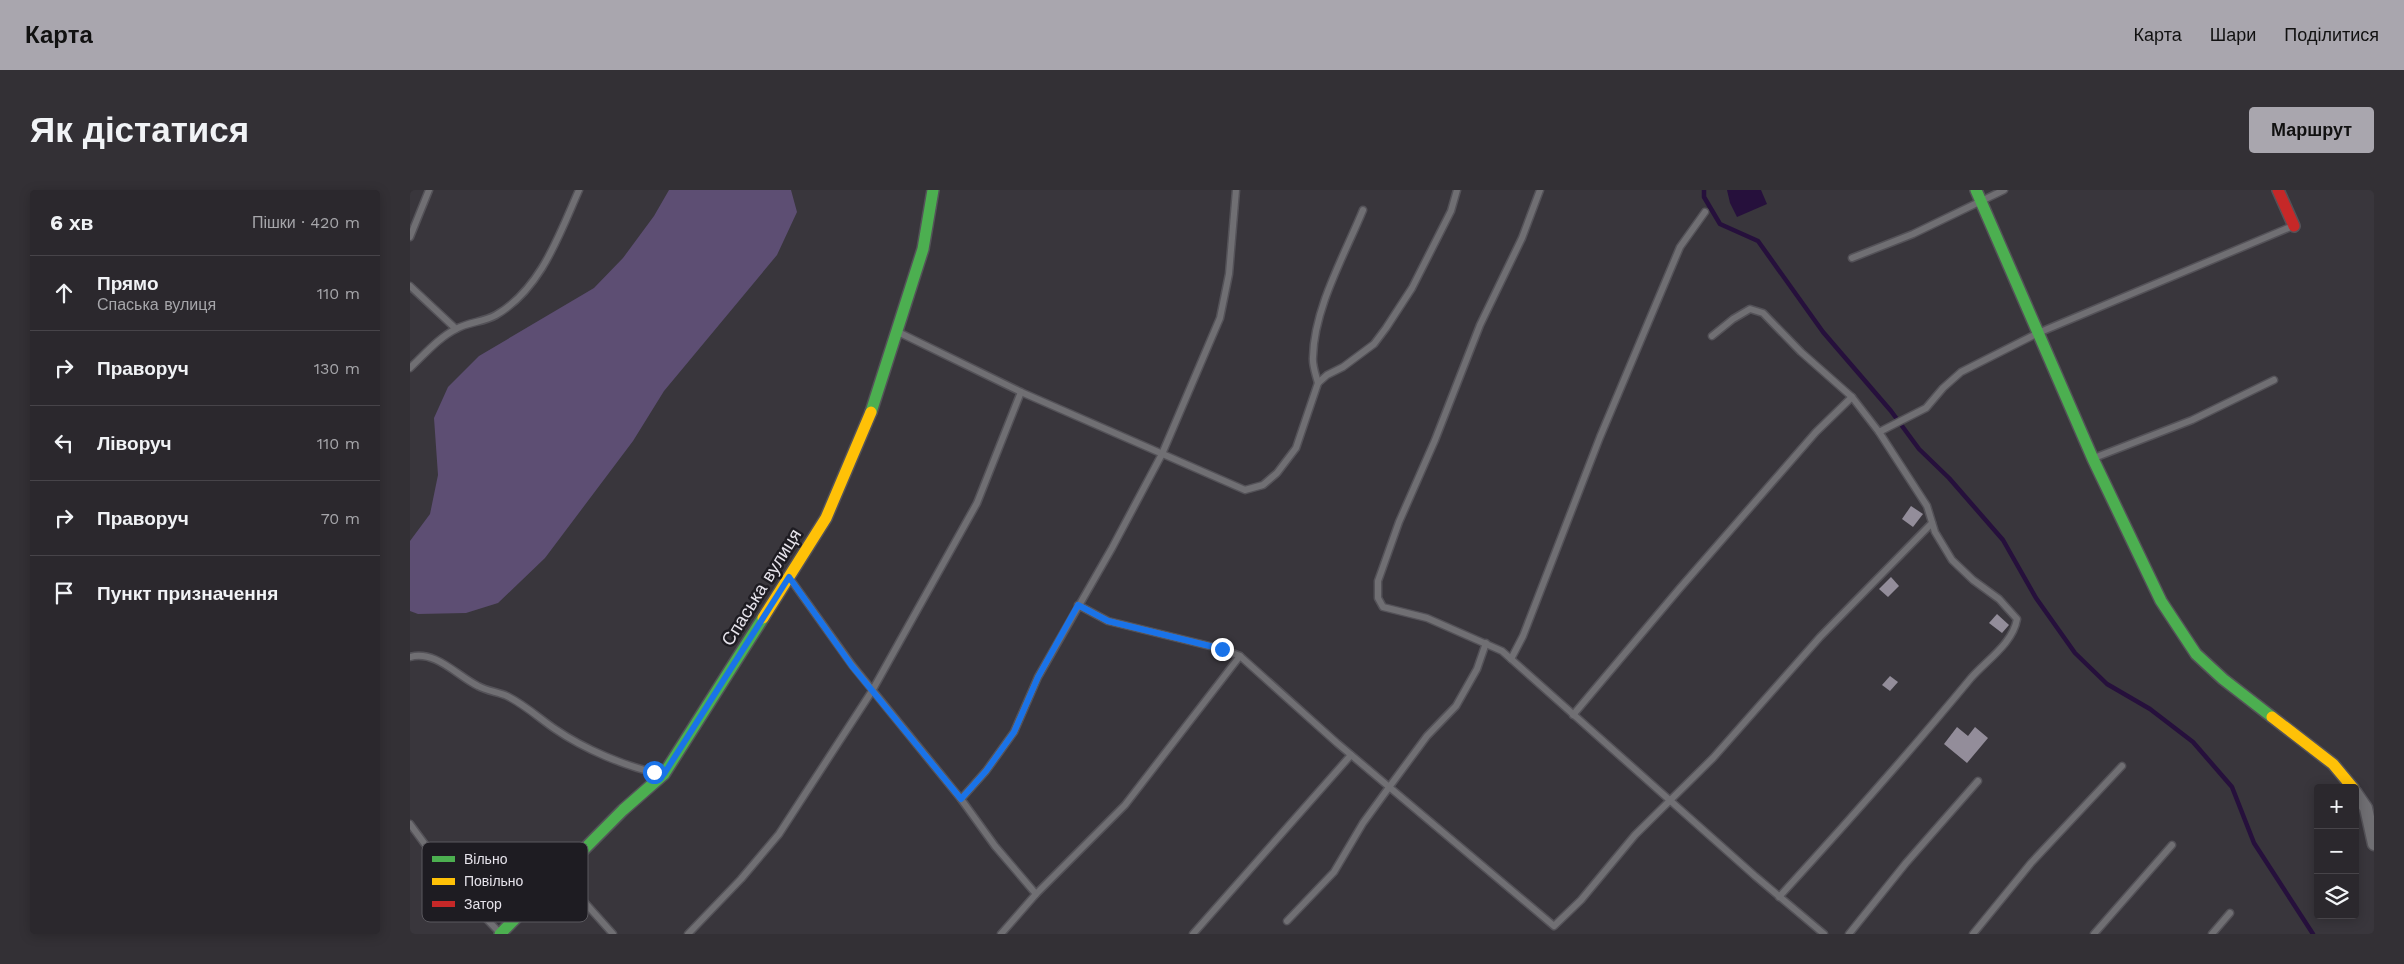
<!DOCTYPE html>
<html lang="uk">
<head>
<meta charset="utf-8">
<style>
  body { margin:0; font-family:"Work Sans",sans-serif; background:#333035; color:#f1f3f6 }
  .controls { position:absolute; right:15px; bottom:15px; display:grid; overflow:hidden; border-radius:5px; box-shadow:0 2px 12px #0003 }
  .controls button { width:45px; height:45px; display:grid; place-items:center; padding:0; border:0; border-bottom:1px solid #474449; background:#2b282d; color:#f1f3f6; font:25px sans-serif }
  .stop { position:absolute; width:15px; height:15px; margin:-11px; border:4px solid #1a73e8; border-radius:50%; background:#fff }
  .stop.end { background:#1a73e8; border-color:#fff; box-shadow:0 1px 5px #0008 }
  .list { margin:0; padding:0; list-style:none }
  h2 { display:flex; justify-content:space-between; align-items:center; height:65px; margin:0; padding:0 20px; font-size:21px }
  h2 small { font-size:16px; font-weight:400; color:#a6a6aa }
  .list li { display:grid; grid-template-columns:32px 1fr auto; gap:15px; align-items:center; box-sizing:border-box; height:75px; padding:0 20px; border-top:1px solid #474449 }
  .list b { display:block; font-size:19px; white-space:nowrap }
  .list p { margin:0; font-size:16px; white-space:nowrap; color:#a6a6aa }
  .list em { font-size:16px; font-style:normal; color:#a6a6aa }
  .icon { flex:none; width:28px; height:28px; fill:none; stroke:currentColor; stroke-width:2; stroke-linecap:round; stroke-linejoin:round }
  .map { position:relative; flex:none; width:1964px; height:744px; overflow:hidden; border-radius:5px }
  header { display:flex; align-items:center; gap:30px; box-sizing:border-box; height:70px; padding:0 25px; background:#a9a6ae; color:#111 }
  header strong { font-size:24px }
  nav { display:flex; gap:28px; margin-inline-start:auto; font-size:18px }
  .intro { display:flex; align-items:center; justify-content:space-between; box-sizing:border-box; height:120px; padding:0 30px }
  h1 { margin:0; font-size:35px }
  .button { padding:12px 22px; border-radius:5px; background:#a9a6ae; color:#111; font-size:18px; font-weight:700 }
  main { display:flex; gap:30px; padding:0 30px }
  aside { flex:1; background:#2b282d; border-radius:5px; box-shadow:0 2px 12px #0003 }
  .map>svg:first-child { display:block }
  .green { fill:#5d4e73 }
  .water { fill:#26103c }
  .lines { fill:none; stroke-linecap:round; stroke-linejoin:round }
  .stream { stroke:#26103c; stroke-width:4.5 }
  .building { fill:#938d9a }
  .lane-casing { stroke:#545258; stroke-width:9 }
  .street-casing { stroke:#545258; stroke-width:15 }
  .fast-casing { stroke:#545258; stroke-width:14 }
  .slow-casing { stroke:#545258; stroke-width:14 }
  .jam-casing { stroke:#545258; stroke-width:14 }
  .lane { stroke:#706f73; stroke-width:6 }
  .street { stroke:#706f73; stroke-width:12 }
  .fast { stroke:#4caf50; stroke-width:11 }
  .slow { stroke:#ffc107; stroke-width:11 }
  .jam { stroke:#c62828; stroke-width:11 }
  .route { stroke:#1a73e8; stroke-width:6 }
  .labels { text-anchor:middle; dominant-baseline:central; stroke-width:5; stroke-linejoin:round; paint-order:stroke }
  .street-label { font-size:18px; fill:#e6e3eb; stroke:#1e1c22 }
  .key { fill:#1e1c22; stroke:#5a585e; stroke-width:1 }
  .key-label { font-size:14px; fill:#e6e3eb }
</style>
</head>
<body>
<header>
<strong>Карта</strong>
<nav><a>Карта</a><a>Шари</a><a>Поділитися</a></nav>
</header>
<div class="intro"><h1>Як дістатися</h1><a class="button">Маршрут</a></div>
<main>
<aside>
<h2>6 хв<small>Пішки · 420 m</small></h2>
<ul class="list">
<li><svg class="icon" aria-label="ahead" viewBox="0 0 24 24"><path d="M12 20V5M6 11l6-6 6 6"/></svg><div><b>Прямо</b><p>Спаська вулиця</p></div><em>110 m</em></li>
<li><svg class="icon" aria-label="right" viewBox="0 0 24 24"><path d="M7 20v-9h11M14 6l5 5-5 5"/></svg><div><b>Праворуч</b></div><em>130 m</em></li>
<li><svg class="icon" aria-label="left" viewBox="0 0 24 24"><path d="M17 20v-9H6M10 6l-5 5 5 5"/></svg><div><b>Ліворуч</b></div><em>110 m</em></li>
<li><svg class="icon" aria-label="right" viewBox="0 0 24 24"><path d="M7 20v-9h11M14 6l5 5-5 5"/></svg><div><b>Праворуч</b></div><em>70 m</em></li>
<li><svg class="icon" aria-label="arrive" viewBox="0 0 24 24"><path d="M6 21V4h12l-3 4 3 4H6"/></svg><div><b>Пункт призначення</b></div></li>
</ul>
</aside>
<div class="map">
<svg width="1964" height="744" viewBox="0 0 1964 744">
  <rect width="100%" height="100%" fill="#39363c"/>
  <path class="green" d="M259,0H381L387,22L367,65L254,201L223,251L135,368L88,413L56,423L8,424L0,421V351L20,324L28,285L24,228L38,197L69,166L184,98L213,68L244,26Z"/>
  <path class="water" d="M1317,0H1351L1357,14L1327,27L1320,13Z"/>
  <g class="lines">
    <path class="stream" d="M1294,0V7L1310,34L1348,51L1413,142L1481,221L1509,259L1539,288L1593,350L1626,408L1665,463L1697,494L1740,519L1783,552L1822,597L1844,653L1903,744"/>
  </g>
  <g class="building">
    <path d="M1501,316L1513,324L1503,337L1492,329Z"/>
    <path d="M1481,387L1489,396L1478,407L1469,399Z"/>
    <path d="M1587,424L1599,435L1592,443L1579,433Z"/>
    <path d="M1480,486L1488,492L1480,501L1472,495Z"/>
    <path d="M1547,537L1558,546L1565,537L1578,548L1557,573L1534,554Z"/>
  </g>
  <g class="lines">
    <g class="lane-casing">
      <g id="lane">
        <path d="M1130,0L1112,48L1070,135L1025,250L989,332L968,391V408L973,417L1017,428L1092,461L1345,686L1414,744"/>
        <path d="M0,47L19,0"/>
        <path d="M1442,68L1503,44L1594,0"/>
        <path d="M0,96L46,139"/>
        <path d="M488,142L611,202L835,300L853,295L867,283L886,258L908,193L917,185L933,177L964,154L976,138L1002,98L1041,21L1047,0"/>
        <path d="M1302,146L1323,129L1340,119L1353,123L1391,162L1442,207L1469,242L1517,316L1525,342L1542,370L1563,390L1589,409L1607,429C1603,453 1577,470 1561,488C1499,563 1435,635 1369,707"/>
        <path d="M0,178C14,165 28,148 46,139C58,132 74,132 86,125C131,99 149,45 169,0"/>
        <path d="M908,193C906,185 902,175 903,167C904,118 935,64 953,20"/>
        <path d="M1469,242L1516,218L1533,198L1551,182L1628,143L1883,36"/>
        <path d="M1684,268L1782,230L1864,190"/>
        <path d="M381,390L442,475L551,609L585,656L626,704"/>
        <path d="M668,415L698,431L812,459L830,466L927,553L1144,736L1171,710L1225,645L1303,568L1410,447L1522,333"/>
        <path d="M0,467C26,460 47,486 68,496C77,501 88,502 97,506C115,515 129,528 145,539C174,559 216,577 251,584"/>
        <path d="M1101,469L1113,446L1190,247L1270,57L1295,22"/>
        <path d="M1163,525L1270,398L1406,242L1442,207"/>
        <path d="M551,609L576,581L604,542L628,487L702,358L752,264L810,128L819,84L826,0"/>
        <path d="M0,634L48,699L90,743"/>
        <path d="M151,686L203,744"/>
        <path d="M877,731L924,682L953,633L980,596L1017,546L1046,516L1067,479L1076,453"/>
        <path d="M278,744L331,689L369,644L462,501L567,313L611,202"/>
        <path d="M591,744L626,704L715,615L830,466"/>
        <path d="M783,744L941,565"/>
        <path d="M1439,744L1496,673L1568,591"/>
        <path d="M1563,744L1621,673L1712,576"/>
        <path d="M1684,744L1762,655"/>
        <path d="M1802,744L1820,723"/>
      </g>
    </g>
    <g class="street-casing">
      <path id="street" d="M1945,602L1956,618L1964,654"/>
    </g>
    <g class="fast-casing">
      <g id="fast">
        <path d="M1566,0L1683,269L1751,411L1786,464L1813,489L1862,527"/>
        <path d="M461,222L513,59L523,0"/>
        <path d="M90,744L213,620L254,584L353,428"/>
      </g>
    </g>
    <g class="slow-casing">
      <g id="slow">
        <path d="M353,428L416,328L461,222"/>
        <path d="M1862,527L1923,574L1943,598"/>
      </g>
    </g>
    <g class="jam-casing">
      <path id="jam" d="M1868,0L1884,36"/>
    </g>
    <use href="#lane" class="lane"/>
    <use href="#street" class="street"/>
    <use href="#fast" class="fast"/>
    <use href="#slow" class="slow"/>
    <use href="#jam" class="jam"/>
  </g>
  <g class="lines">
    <path class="route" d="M244,582L254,584L379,387L442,476L551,609L576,581L604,542L628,487L668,415L698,431L812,459"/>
  </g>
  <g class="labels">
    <g class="street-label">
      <text transform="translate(351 397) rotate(-58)">Спаська вулиця</text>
    </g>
  </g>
  <rect x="12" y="652" width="166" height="80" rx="8" class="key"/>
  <rect x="22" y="666" width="23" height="6" fill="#4caf50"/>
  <rect x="22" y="688" width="23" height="7" fill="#ffc107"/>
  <rect x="22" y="711" width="23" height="6" fill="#c62828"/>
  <g class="key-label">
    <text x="54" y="674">Вільно</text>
    <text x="54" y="696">Повільно</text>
    <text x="54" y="719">Затор</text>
  </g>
</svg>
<div class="controls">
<button>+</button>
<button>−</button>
<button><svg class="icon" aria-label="layers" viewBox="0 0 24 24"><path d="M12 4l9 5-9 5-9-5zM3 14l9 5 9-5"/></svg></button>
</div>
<div class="stop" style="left:244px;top:582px"></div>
<div class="stop end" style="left:812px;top:459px"></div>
</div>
</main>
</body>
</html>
